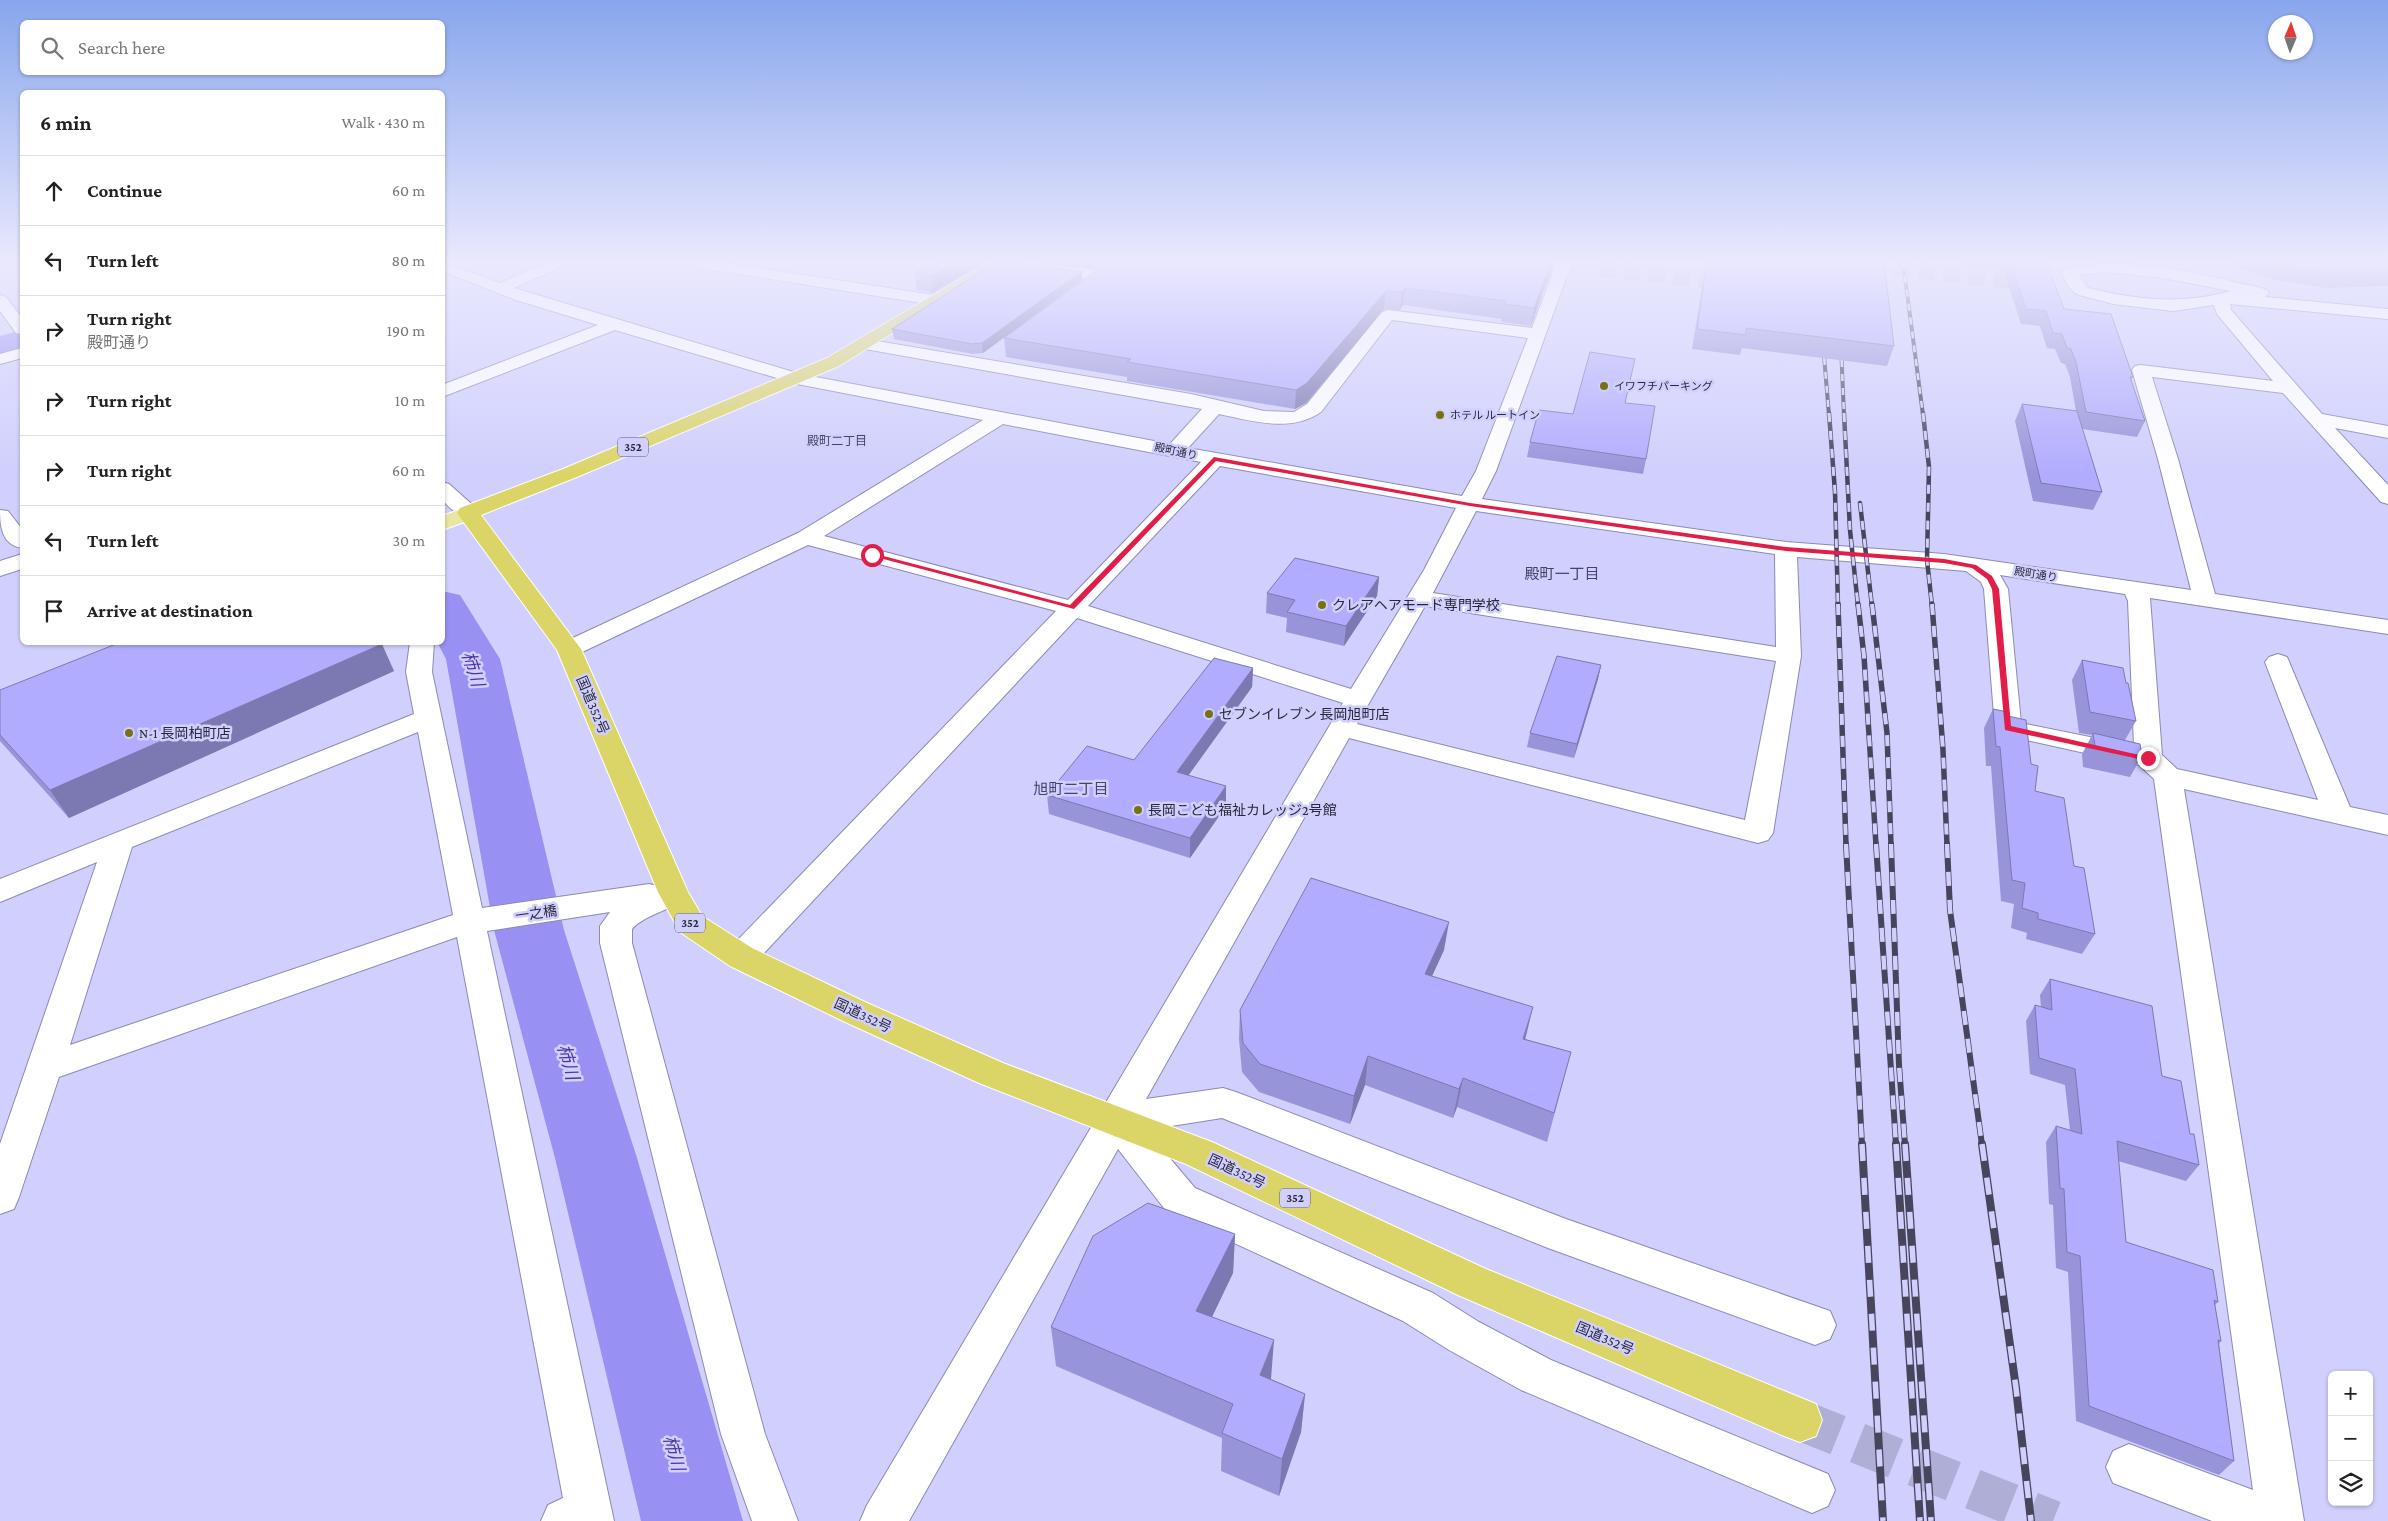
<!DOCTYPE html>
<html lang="en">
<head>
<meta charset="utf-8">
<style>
  body { margin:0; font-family:"Crimson Pro","Noto Sans JP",serif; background:#f2f2f2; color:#222 }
  .controls { position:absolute; right:15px; bottom:15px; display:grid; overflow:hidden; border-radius:8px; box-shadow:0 1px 4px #0004 }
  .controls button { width:45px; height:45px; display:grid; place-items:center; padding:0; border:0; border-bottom:1px solid #e0e0e0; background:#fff; color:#222; font:25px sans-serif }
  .compass { position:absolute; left:2268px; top:15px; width:45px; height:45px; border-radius:50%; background:#fff; box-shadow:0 1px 4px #0004; rotate:2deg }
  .stop { position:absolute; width:15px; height:15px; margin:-11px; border:4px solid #e11d48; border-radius:50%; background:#fff }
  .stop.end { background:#e11d48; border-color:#fff; box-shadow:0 1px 5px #0008 }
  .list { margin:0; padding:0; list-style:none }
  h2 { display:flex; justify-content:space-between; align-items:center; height:65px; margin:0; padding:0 20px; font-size:21px }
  h2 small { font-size:16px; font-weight:400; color:#767676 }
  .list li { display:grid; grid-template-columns:32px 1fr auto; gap:15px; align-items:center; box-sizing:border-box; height:70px; padding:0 20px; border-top:1px solid #e0e0e0 }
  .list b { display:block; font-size:19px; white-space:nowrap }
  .list p { margin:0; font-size:16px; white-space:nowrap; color:#767676 }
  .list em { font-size:16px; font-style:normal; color:#767676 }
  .icon { flex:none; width:28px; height:28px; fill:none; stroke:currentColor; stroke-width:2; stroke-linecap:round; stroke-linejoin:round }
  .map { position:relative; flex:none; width:2388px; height:1521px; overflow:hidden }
  .search { position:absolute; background:#fff; box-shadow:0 1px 4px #0004; left:20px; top:20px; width:425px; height:55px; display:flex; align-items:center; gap:12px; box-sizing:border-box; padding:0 18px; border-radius:8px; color:#767676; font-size:19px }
  .panel { position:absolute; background:#fff; box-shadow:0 1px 4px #0004; left:20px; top:90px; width:425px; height:555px; border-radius:8px }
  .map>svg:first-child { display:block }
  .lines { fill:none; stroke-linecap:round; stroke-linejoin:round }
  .river { fill:#9890f3; fill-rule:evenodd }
  .minor-tunnel { stroke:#afaed6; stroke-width:17; stroke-dasharray:17 8; stroke-linecap:butt }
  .highway-tunnel { stroke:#afaed6; stroke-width:41; stroke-dasharray:41 21; stroke-linecap:butt }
  .minor-casing { stroke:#8b8ab4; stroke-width:2 }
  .major-casing { stroke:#fff; stroke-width:2 }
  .highway-casing { stroke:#fff; stroke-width:2 }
  .minor { fill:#fff; fill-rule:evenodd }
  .major { fill:#e9e6a4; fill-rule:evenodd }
  .highway { fill:#dbd567; fill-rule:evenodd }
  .rail-far4-casing { stroke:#46455c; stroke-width:4 }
  .rail-far3-casing { stroke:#46455c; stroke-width:4.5 }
  .rail-far2-casing { stroke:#46455c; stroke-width:5.5 }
  .rail-far1-casing { stroke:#46455c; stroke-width:6 }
  .rail-casing { stroke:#46455c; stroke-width:8 }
  .rail-far4 { stroke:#d0cffd; stroke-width:2.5; stroke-dasharray:7; stroke-linecap:butt }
  .rail-far3 { stroke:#d0cffd; stroke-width:3; stroke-dasharray:9; stroke-linecap:butt }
  .rail-far2 { stroke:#d0cffd; stroke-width:4; stroke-dasharray:11; stroke-linecap:butt }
  .rail-far1 { stroke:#d0cffd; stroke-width:4.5; stroke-dasharray:14; stroke-linecap:butt }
  .rail { stroke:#d0cffd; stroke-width:5.5; stroke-dasharray:17; stroke-linecap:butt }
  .wall { fill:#9894da }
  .shaded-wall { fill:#7c78b2 }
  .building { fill:#b1acfe; stroke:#7c78b2 }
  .route { fill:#e11d48 }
  .poi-dot { fill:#777113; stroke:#d0cffd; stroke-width:2 }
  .labels { text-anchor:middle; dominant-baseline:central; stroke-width:5; stroke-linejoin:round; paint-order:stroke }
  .far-poi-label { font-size:11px; fill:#29283a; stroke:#d0cffd; text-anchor:start }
  .far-street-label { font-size:11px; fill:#29283a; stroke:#d0cffd }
  .far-neighbourhood-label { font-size:12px; fill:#454369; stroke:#d0cffd }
  .shield { fill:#d0cffd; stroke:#5b5a74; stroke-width:1 }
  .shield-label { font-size:12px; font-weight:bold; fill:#29283a }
  .poi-label { font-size:14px; fill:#29283a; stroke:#d0cffd; text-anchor:start }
  .street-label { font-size:14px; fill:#29283a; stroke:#d0cffd }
  .neighbourhood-label { font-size:15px; fill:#454369; stroke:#d0cffd }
  .near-water-label { font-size:18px; font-style:italic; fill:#4d35a7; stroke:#d0cffd }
</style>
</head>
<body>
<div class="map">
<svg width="2388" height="1521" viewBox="0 0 2388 1521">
  <rect width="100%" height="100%" fill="#d0cffd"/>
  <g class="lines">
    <g class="river">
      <path d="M22,330V352L0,358V336Z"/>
      <path d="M442,591L460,595L500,659L564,930L637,1158L743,1521H641L555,1158L494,930L446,659L437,642H442Z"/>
    </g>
    <g class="minor-tunnel">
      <path d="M1844,262L2025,282"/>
      <path d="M1599,268L1748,284L1751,262"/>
      <path d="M1514,275L1538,278L1577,262"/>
    </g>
    <path class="highway-tunnel" d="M1800,1420L2053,1521"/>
    <g class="minor-casing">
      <g id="minor">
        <path d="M442,262L500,283L548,262H567L565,265L514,288L800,374L1170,444L1202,409L865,349L859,348L856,344L859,340L865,339L1191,394L1264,411L1294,412L1307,404L1382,312L1388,310L1532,328L1557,262H1572L1496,471L1482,499L1786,542L1944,554L2191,590L2158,459L2132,370L2135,366L2141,365L2273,381L2217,314L2214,305L2173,311L2113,304L2076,294L2068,286L2062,273L2065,270C2125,253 2201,275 2261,288L2267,290L2269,293L2265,297L2388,309V319L2230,304L2231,310L2322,414L2388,426V438L2335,428L2388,485V504L2381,502L2283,393L2152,377L2178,459L2215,594L2388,620V634L2150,598L2162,755L2177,769L2318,800L2265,662L2269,657L2278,654L2287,657L2350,807L2388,815V835L2184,789L2304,1521H2212L2113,1483L2106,1467L2113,1451L2129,1444L2253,1490L2154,779L2139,765L1999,734L1995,728L1984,589L1981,582L1966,571L1797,557L1801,656L1773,833L1768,840L1758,843L1349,738L1146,1099L1223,1088L1236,1092L1566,1219L1830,1311L1836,1325L1830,1339L1815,1345L1548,1248L1222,1118L1146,1130L1195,1188L1433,1293L1479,1322L1551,1360L1828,1474L1835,1490L1828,1506L1812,1513L1521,1390L1449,1350L1403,1321L1167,1212L1118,1149L909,1521H860L867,1505L1343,703L1077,618L752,966L741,969L730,966L725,957L730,948L1056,611L808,545L578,654L569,656L560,654L557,649L560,644L798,533L983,420L797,384L615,330L442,397V385L598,325L516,300L442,271ZM2107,272L2163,278L2231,291C2181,305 2138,300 2088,288L2079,275ZM1392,320L1528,338L1476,471L1462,496L1188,448L1219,414C1252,421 1291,433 1321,412ZM1003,424L1201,462L1068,600L824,536ZM1220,466L1456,508L1424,570L1351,689L1088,606ZM1476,511L1775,554L1776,647L1433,593ZM2000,575L2125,594L2128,601L2134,746L2021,723L2008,589ZM1425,606L1776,661L1745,820L1357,724Z"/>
        <path d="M686,262H720L934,295L940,297L942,300L940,303L934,305L694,267Z"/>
        <path d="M992,262H1030L1101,271L1109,276L1101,281L1000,267Z"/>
        <path d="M0,295L6,297L22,318V334L16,333L0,311Z"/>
        <path d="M22,348V358L0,364V354Z"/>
        <path d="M442,482L449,484L476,508L479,513L476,518C460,521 453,510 442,500Z"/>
        <path d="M0,510L8,511L22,529V548C2,545 0,527 0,510Z"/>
        <path d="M22,554V569L0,576V561Z"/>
        <path d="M410,642H434L432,672L482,908L649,884C662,888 669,880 684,884L688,892C677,911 647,912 632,929V943L765,1434L798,1521H752L721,1434L600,943V926L610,912L487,931L614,1521H541L548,1505L563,1498L457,937L59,1077L19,1197L14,1209L0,1214V1144L97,862L0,902V879L414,714L406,672ZM418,732L453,915L70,1045L132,847Z"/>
      </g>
    </g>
    <g class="major-casing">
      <path id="major" d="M468,507L476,508L479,513L476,518L442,530V516Z"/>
    </g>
    <g class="highway-casing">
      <g id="highway">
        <path d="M0,262H19L16,265L0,268Z"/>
        <path d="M989,262H1007L839,366L577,477L481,515L581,649L688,892L702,916L752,948L867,1003L1003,1063L1212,1142L1486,1269L1816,1404L1822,1420L1816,1436L1800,1442L1784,1436L1458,1295L1186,1164L979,1083L843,1021L730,966L680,932L658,892L557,650L457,513L460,508L563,469L827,358Z"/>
      </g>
    </g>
    <use href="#minor" class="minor"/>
    <use href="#major" class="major"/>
    <use href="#highway" class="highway"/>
    <g class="rail-far4-casing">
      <g id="rail-far4">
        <path d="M1903,262L1923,415"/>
        <path d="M1823,344L1829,415"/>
        <path d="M1841,346L1844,415"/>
      </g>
    </g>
    <g class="rail-far3-casing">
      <g id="rail-far3">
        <path d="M1829,413L1835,492L1838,606"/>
        <path d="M1844,413L1850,530L1858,606"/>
        <path d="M1923,413L1929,467L1927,560L1932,606"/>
        <path d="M1860,503L1872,606"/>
      </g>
    </g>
    <g class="rail-far2-casing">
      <g id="rail-far2">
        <path d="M1838,604L1846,845"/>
        <path d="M1858,604L1864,656L1876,845"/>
        <path d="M1872,604L1887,733L1891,845"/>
        <path d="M1932,604L1943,750L1947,845"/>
      </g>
    </g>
    <g class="rail-far1-casing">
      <g id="rail-far1">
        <path d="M1846,844L1862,1145"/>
        <path d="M1876,844L1896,1145"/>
        <path d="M1891,844L1899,1065L1905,1145"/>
        <path d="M1947,844L1950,910L1982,1145"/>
      </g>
    </g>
    <g class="rail-casing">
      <g id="rail">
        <path d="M1862,1144L1883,1521"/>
        <path d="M1896,1144L1920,1521"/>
        <path d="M1905,1144L1931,1521"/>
        <path d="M1982,1144L2016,1388L2031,1521"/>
      </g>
    </g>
    <use href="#rail-far4" class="rail-far4"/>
    <use href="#rail-far3" class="rail-far3"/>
    <use href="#rail-far2" class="rail-far2"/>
    <use href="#rail-far1" class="rail-far1"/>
    <use href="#rail" class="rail"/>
  </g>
  <g class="wall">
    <path d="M936,262L933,293L917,290L915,273Z"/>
    <path d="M1040,262H1554L1531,326L1501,322L1502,319L1403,305L1400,310L1384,309L1306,403L1295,409L1127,381V377L1006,357L1004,338L1098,270Z"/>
    <path d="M1706,262H1884L1894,346L1887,366L1742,348L1740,355L1692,349Z"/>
    <path d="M1962,262H2046L2064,309L2133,377L2131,380L2145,421L2137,437L2082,429L2102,492L2093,510L2033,501L2015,421L2022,404L2076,411L2070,377L2065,364L2061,363L2055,349L2047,348L2040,326L2021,324L2004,271L1963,266Z"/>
    <path d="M2156,262H2170L2169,263Z"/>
    <path d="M2235,262H2388V286L2326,288L2276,280L2240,268Z"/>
    <path d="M1082,280L983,353L973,354L894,339L892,329Z"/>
    <path d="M1632,372L1625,403L1646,459L1643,474L1527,457L1530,442L1573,414Z"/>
    <path d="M1379,577L1377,596L1344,646L1286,632L1287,618L1266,613L1267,593Z"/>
    <path d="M2082,660L2126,683L2136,721L2125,740L2142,756L2130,777L2083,767L2082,754L2092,735L2079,733L2072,680Z"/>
    <path d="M1601,665L1598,679L1574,758L1527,747L1530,733Z"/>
    <path d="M1253,668L1252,687L1188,776L1226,786V806L1190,858L1049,814L1047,795L1134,760Z"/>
    <path d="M394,671L69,818L0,741V690Z"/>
    <path d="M1993,709L2031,764L2035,791L2074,866L2095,934L2082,954L2026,939L2027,933L2011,928L2014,904L2001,901L1991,766H1986L1984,728Z"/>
    <path d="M1444,950L1432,976L1525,1039L1571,1052L1547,1142L1457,1107L1453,1118L1365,1085L1350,1124L1259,1092L1242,1072L1239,1039L1240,1010Z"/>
    <path d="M2050,979L2162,1076L2190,1134L2199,1165L2186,1181L2118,1161L2126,1242L2218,1302L2215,1305L2221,1341L2219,1344L2234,1461L2219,1475L2076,1421L2068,1272L2056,1268L2053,1205L2049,1204L2046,1142L2056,1126L2070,1130L2065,1085L2030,1074L2026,1021L2035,1005L2041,1007L2040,995Z"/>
    <path d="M1235,1234L1233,1273L1212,1317L1271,1379L1305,1394L1301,1432L1279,1496L1221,1471L1222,1438L1056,1366L1051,1327Z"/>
  </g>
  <g class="shaded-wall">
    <path d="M956,262H986L933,293L931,276Z"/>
    <path d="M1551,262H1554L1531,326L1534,308Z"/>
    <path d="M1082,271V280L983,353L982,343Z"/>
    <path d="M1405,288L1403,305L1400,310L1402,292Z"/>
    <path d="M1386,291L1384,309L1306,403L1295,409L1296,390Z"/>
    <path d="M1379,577L1377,596L1344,646L1346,626Z"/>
    <path d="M382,644L394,671L69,818L50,790Z"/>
    <path d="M1601,665L1598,679L1574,758L1577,744Z"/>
    <path d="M1253,668L1252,687L1177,791V772Z"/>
    <path d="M1226,786V806L1190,858V838Z"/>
    <path d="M1449,922L1444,950L1420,1002L1425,974Z"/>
    <path d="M1533,1007L1526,1036L1517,1068L1523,1039Z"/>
    <path d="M1368,1056L1365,1085L1350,1124L1354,1096Z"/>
    <path d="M1463,1078L1457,1107L1453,1118L1459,1089Z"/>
    <path d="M1235,1234L1233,1273L1196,1350V1311Z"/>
    <path d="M1274,1340L1271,1379L1258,1413L1260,1375Z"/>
    <path d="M1305,1394L1301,1432L1279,1496L1282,1459Z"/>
  </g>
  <g class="building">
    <path d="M936,262H956L931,276L915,273Z"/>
    <path d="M996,262H1011L1082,271L982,343L972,344L892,329Z"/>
    <path d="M1108,262H1551L1534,308L1504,304L1506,301L1405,288L1402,292L1386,291L1307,383L1296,390L1127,362L1131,359L1004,338Z"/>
    <path d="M1707,262H1884L1894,346L1746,328V335L1697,329Z"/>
    <path d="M2011,262H2046L2064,309L2111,314L2133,377H2130L2145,421L2086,412L2076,362L2071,349L2067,348L2062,334L2053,333L2046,311L2026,309Z"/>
    <path d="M2269,262H2388V272L2333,273L2283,266Z"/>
    <path d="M1590,352L1635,359L1625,403L1655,406L1646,459L1530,442L1539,410L1573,414Z"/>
    <path d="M2022,404L2077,411L2102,492L2041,483Z"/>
    <path d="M1295,558L1379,577L1346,626L1287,612L1295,600L1267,593Z"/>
    <path d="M121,642H379L382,644L50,790L0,735V690Z"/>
    <path d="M1557,656L1601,665L1577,744L1530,733Z"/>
    <path d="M1214,658L1253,668L1177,772L1226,786L1190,838L1047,795L1087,746L1134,760Z"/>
    <path d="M2082,660L2123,668L2126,683H2128L2136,721L2090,712Z"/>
    <path d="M1993,709L2003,711L2008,716L2026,720L2031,764L2038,766L2035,791L2064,798L2074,866L2084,868L2095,934L2038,919V913L2022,908L2025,883L2012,880L2000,747L1996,746Z"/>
    <path d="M2093,733L2140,744L2142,756L2095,746Z"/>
    <path d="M1311,878L1449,922L1425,974L1533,1007L1523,1039L1571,1052L1554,1113L1463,1078L1459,1089L1368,1056L1354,1096L1260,1064L1243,1043L1240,1010Z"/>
    <path d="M2050,979L2152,1006L2162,1076L2181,1081L2190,1134H2194L2199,1165L2117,1141L2126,1242L2213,1270L2218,1302L2214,1300L2221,1341L2218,1340L2234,1461L2089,1406L2080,1256L2067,1252L2064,1189L2060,1188L2056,1126L2082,1134L2075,1069L2039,1058L2035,1005L2052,1010Z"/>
    <path d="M1148,1203L1235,1234L1196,1311L1274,1340L1260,1375L1305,1394L1282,1459L1222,1433L1233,1404L1051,1327L1093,1236Z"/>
  </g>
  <linearGradient id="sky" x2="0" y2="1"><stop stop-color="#88a6ec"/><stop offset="0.55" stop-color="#eae9fe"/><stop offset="1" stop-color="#eae9fe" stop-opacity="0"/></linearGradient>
  <rect width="2388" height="475" fill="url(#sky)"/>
  <path class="route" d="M1214,457L1470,503L1786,547L1944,559L1976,565L1992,576L1999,589L2011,726L2152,758L2148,761L2005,730L1992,589L1987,579L1972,568L1944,563L1786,551L1470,506L1216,461L1074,609L868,555L872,553L1070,605Z"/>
  <g class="poi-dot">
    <circle cx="1604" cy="386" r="5"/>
    <circle cx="1440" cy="415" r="5"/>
    <circle cx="1322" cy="605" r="5"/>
    <circle cx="1209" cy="714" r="5"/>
    <circle cx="129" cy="733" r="5"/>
    <circle cx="1138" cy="810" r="5"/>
  </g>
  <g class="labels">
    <g class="far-poi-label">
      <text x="1614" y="386">イワフチパーキング</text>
      <text x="1450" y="415">ホテル ルートイン</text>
    </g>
    <g class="far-street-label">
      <text transform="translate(1176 451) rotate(12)">殿町通り</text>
      <text transform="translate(2036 574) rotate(9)">殿町通り</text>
    </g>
    <g class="far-neighbourhood-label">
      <text x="837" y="441">殿町二丁目</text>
    </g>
    <g class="shield">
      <rect x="618" y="437.5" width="30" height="19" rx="4"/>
      <rect x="675" y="913.5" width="30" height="19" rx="4"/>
      <rect x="1280" y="1188.5" width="30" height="19" rx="4"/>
    </g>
    <g class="shield-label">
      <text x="633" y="447">352</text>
      <text x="690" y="923">352</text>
      <text x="1295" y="1198">352</text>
    </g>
    <g class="poi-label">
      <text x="1332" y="605">クレアヘアモード専門学校</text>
      <text x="1219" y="714">セブンイレブン 長岡旭町店</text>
      <text x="139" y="733">N-1 長岡柏町店</text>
      <text x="1148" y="810">長岡こども福祉カレッジ2号館</text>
    </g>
    <g class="street-label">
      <text transform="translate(593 705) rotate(67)">国道352号</text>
      <text transform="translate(536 913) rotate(-8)">一之橋</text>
      <text transform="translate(863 1015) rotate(25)">国道352号</text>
      <text transform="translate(1237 1171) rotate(25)">国道352号</text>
      <text transform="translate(1605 1338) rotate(23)">国道352号</text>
    </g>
    <g class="neighbourhood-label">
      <text x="1562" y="574">殿町一丁目</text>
      <text x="1071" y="789">旭町二丁目</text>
    </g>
    <g class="near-water-label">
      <text transform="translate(473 669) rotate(72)">柿川</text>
      <text transform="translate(568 1062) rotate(74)">柿川</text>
      <text transform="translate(674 1453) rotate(75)">柿川</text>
    </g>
  </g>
</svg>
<div class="controls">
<button>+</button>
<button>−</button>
<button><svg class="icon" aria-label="layers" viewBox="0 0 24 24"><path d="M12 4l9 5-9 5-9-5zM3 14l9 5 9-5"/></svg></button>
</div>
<svg class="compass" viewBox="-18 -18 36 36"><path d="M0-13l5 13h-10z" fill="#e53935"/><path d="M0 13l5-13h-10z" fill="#767676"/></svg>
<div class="stop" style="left:872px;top:555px"></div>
<div class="stop end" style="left:2148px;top:758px"></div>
<div class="search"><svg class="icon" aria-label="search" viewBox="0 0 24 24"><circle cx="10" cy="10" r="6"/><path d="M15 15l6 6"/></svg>Search here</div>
<section class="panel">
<h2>6 min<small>Walk · 430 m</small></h2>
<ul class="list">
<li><svg class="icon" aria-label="ahead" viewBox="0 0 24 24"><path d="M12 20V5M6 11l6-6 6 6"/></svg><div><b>Continue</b></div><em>60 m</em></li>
<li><svg class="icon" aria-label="left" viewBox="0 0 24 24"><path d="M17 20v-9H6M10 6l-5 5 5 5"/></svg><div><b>Turn left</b></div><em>80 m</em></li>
<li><svg class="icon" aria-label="right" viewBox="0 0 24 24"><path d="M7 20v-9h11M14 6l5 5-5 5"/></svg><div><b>Turn right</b><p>殿町通り</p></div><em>190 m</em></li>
<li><svg class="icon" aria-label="right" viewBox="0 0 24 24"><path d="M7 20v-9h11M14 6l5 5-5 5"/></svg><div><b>Turn right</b></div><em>10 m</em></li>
<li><svg class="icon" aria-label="right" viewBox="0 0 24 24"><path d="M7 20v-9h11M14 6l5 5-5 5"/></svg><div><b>Turn right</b></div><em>60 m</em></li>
<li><svg class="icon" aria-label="left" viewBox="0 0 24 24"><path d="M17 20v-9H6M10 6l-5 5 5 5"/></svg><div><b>Turn left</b></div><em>30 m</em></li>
<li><svg class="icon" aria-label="arrive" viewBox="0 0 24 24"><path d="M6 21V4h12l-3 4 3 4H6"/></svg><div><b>Arrive at destination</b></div></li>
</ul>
</section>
</div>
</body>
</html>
